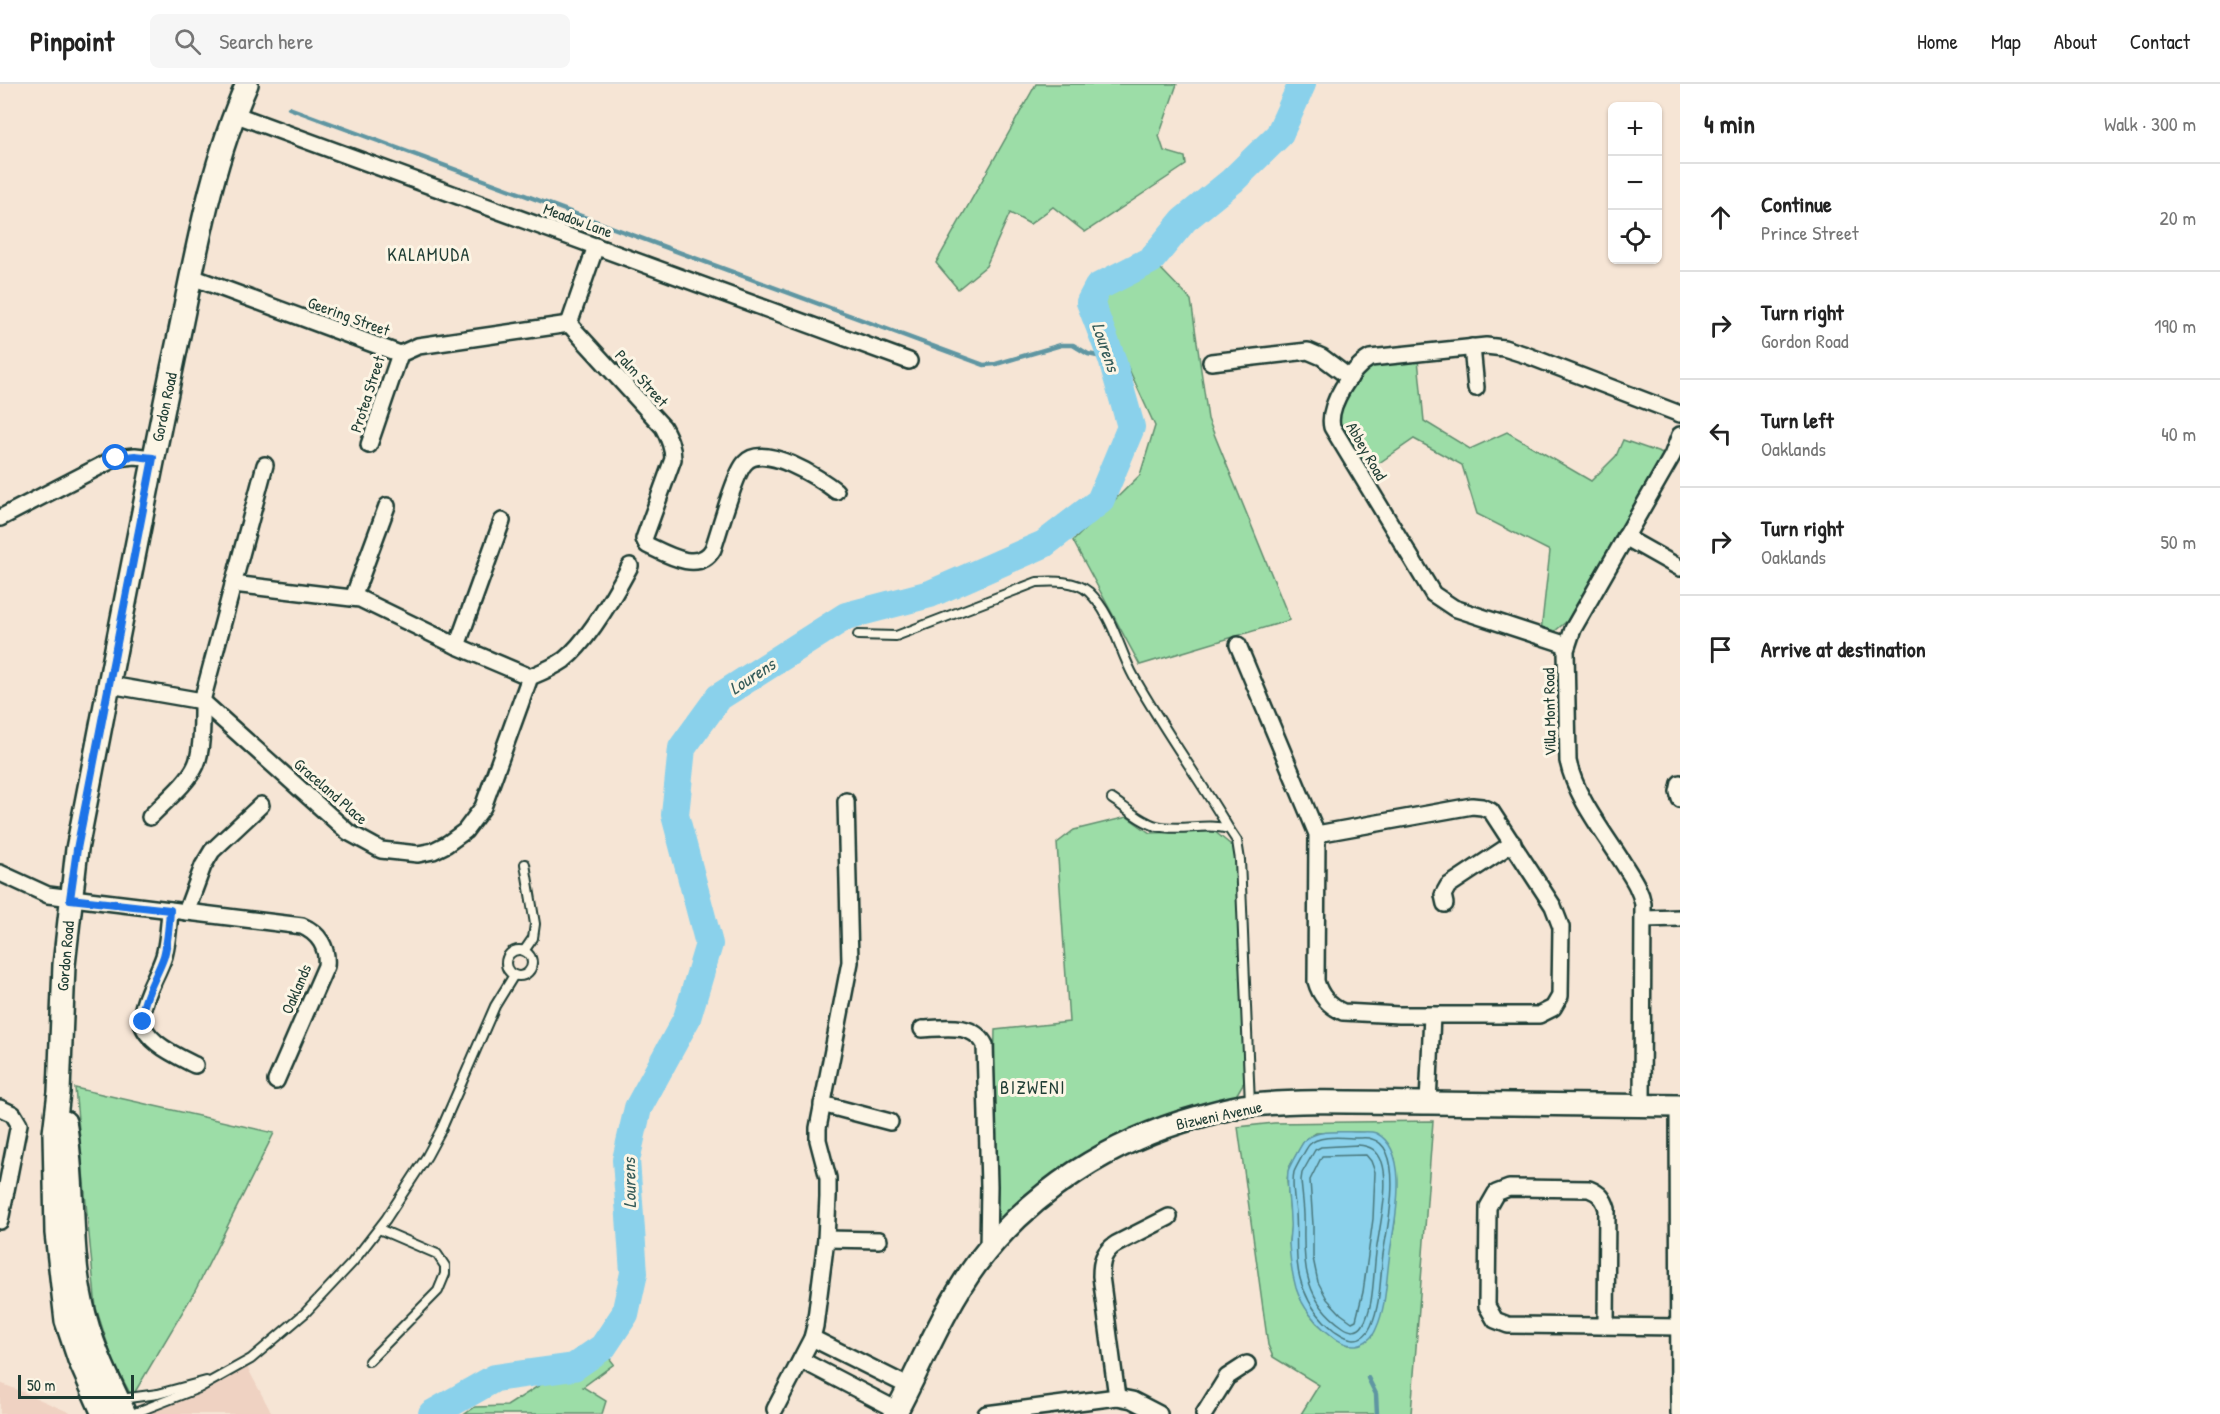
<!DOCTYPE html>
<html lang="en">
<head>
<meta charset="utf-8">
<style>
  body { margin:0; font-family:"Patrick Hand",sans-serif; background:#f6f6f6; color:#222 }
  .controls { position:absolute; right:18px; top:18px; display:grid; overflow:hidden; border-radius:9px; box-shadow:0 2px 4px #0004 }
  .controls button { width:54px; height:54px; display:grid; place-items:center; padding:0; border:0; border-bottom:2px solid #e0e0e0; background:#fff; color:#222; font:30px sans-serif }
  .scale { position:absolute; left:18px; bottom:15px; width:116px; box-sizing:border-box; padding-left:6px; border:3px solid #1f3d34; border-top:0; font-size:16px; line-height:21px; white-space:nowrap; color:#1f3d34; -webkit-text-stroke:4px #fcf5e5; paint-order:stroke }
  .stop { position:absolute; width:18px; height:18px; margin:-14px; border:4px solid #1a73e8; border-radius:50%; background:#fff }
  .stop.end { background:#1a73e8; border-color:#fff; box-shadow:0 2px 6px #0008 }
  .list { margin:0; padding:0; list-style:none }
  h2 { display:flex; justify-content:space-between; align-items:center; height:78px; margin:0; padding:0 24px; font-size:26px }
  h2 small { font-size:20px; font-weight:400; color:#767676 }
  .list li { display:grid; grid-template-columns:39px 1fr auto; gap:18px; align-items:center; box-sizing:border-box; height:108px; padding:0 24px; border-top:2px solid #e0e0e0 }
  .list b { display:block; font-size:22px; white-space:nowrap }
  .list p { margin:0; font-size:20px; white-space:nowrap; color:#767676 }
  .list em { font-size:20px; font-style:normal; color:#767676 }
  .icon { flex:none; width:33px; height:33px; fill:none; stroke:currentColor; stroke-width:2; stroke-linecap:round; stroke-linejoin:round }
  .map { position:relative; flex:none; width:1680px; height:1330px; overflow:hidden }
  header { display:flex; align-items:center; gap:36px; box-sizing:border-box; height:84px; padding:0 30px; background:#fff; border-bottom:2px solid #e0e0e0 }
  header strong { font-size:28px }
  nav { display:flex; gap:33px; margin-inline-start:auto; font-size:21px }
  .search { width:420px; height:54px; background:#f6f6f6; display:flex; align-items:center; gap:15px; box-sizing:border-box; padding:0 21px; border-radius:9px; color:#767676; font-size:22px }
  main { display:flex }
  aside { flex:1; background:#fff }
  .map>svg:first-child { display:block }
  .built { fill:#efd2c2 }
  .green { fill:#9cdda7; stroke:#5e8d6e; stroke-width:1.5; fill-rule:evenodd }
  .water { fill:#8ad1eb; stroke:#5f96a2; stroke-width:1.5 }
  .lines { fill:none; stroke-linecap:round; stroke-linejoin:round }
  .shore { stroke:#4a787d; stroke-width:1.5 }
  .stream { stroke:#5f96a2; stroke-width:4.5 }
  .river { stroke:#8ad1eb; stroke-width:28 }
  .lane-casing { stroke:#1f3d34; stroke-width:12 }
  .street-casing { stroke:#1f3d34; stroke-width:20 }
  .secondary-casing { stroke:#1f3d34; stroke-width:26 }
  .lane { stroke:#fcf5e5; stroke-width:8 }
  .street { stroke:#fcf5e5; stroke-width:15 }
  .secondary { stroke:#fcf5e5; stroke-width:21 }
  .route { stroke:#1a73e8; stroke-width:8 }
  .labels { text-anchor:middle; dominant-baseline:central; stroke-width:6; stroke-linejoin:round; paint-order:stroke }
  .street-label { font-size:16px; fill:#1f3d34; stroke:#fcf5e5 }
  .neighbourhood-label { font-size:18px; letter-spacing:1.5px; fill:#1f3d34; stroke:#fcf5e5 }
  .water-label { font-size:18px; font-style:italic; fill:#345b59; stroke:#fcf5e5 }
</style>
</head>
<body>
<header>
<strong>Pinpoint</strong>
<div class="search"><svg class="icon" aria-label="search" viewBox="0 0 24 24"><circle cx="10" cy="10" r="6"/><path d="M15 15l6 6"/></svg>Search here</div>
<nav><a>Home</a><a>Map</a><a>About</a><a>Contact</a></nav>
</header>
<main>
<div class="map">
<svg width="1680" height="1330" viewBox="0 0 1680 1330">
  <rect width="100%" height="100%" fill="#f6e5d5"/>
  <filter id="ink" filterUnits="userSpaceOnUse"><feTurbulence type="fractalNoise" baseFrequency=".0167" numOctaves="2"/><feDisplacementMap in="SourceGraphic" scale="12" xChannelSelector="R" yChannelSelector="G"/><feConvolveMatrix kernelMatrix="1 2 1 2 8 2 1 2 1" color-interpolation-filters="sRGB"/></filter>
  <g filter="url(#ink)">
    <g class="built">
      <path d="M245,1279L272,1330H75L116,1329L209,1297Z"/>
      <path d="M0,1299L18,1306L73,1330H0Z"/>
    </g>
    <g class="green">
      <path d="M1036,0H1177L1159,52L1164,67L1185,73L1186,81L1085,148L1053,123L1030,140L1010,129L986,182L958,205L936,179Z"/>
      <path d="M1161,185L1191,216L1208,335L1290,536L1140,581L1073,457L1140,391L1155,342L1105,233L1101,215L1130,195Z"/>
      <path d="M1418,275L1424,337L1470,365L1507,348L1591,397L1616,372L1623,356L1663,370L1567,537L1555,547L1541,548L1550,467L1477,430L1462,381L1414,355L1366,388L1338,342L1337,327L1362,288L1372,280Z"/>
      <path d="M1127,733L1150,749L1214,747L1236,765L1244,998L1234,1015L1191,1025L1133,1045L1087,1069L995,1142L991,1139L995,946L1069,938L1057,759L1074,746Z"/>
      <path d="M75,1004L274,1049L195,1207L132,1313L113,1277L96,1224Z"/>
      <path d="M1433,1037L1411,1330H1301L1319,1301L1273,1273L1268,1261L1238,1043L1274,1039ZM1358,1048L1375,1049L1386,1059L1395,1075V1138L1373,1251L1349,1261L1337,1255L1317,1239L1309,1229L1297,1206L1289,1157L1291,1141L1287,1096L1289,1084L1304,1057L1316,1049Z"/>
      <path d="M603,1266L614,1280L583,1303L606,1317L602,1330H465L475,1323L507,1322L543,1299L575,1288Z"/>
    </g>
    <path class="water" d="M1358,1048C1364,1048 1371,1047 1376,1049C1412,1067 1394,1139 1390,1169C1386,1194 1387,1221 1376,1245C1373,1253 1365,1260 1356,1261C1346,1262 1338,1257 1331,1251C1316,1240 1302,1223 1296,1204C1292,1190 1290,1175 1289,1160C1289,1152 1291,1145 1290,1137C1290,1121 1286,1103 1288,1087C1289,1083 1302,1059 1305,1056C1318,1045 1342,1048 1358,1048Z"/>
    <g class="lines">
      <g class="shore">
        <path d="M1358,1054C1362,1054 1368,1053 1372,1055C1406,1064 1387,1146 1383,1170C1380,1194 1381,1219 1371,1242C1368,1249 1362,1255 1354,1255C1346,1255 1340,1250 1334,1246C1320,1235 1310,1222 1304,1206C1293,1181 1298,1156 1296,1129C1295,1117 1291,1101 1294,1088C1295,1085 1307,1063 1309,1061C1319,1050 1345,1054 1358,1054Z"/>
        <path d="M1358,1061C1371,1062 1377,1066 1382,1078C1390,1101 1379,1145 1376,1169C1373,1191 1374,1223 1363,1241C1358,1249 1350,1248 1343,1243C1306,1218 1303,1183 1304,1142C1305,1127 1302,1111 1301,1096L1302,1089L1315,1066L1321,1063Z"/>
        <path d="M1366,1071L1371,1077L1375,1088L1373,1135L1363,1208L1356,1236L1352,1238L1341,1230L1327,1215L1318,1198L1313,1174V1141L1310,1096L1322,1072Z"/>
      </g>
      <g class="stream">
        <path d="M289,24L984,281L996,280L1061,261H1073L1088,270L1112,275"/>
        <path d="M1368,1294L1376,1310L1377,1330"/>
      </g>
      <path class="river" d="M432,1330L495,1294L574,1283L603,1263L625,1230L634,1189L626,1076L638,1024L687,934L709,860L675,731L682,664L719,613L846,532L930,510L1044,460L1100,417L1131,343L1112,275L1090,218L1098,203L1151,176L1184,136L1232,97L1279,51L1302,0"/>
      <g class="lane-casing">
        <g id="lane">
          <path d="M858,551L896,552L1037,498C1053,497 1076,496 1089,508C1113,531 1119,566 1134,593C1163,645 1199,694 1229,745"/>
          <path d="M1112,715C1126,724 1141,738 1157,742C1181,748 1205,738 1229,745L1237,757L1240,776L1250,1020"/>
          <circle cx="519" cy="879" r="13"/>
          <path d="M524,867L533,854L535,840L525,780"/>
          <path d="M369,1277L438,1207L445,1190V1182L437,1170L379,1145"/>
          <path d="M121,1315L158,1310L206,1297"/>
          <path d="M132,1330L199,1304L251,1275L305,1229L352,1179L386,1135L427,1072L441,1046L495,922L514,891"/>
        </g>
      </g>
      <g class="street-casing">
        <g id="street">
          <path d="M234,30L909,277"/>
          <path d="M192,193L400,270L418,262L569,240"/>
          <path d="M569,240L663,343C669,354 673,363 673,375L644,455L647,461C666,470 699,490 713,465C719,448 735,389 745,379C763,358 820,394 836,407"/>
          <path d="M569,240L596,162"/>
          <path d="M1472,263L1476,304"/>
          <path d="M1211,278L1308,267L1322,273L1350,294"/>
          <path d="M369,361L400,270"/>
          <path d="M0,434L116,374L135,372L153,374"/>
          <path d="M1625,453L1680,484"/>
          <path d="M233,500L360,515L457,562L530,593"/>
          <path d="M353,514L387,422"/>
          <path d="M1238,561L1317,750L1316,897C1320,912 1329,922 1343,928L1399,931H1539L1553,924L1560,912L1561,843L1553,822L1491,727L1482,723L1472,722L1317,750"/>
          <path d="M1567,561L1454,524L1433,510L1332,343C1327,322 1352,284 1370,274L1486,262L1504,264L1526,271L1680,330"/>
          <path d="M457,562L502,437"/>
          <path d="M110,601L202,617L348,748L381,766L418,770L433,767L447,760L465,747L483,723L530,593C542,588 554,583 564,576C589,556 615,510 630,482"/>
          <path d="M1680,699L1678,708L1680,715"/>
          <path d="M150,733C163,719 188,699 196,681C203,665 202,635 202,617L265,381"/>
          <path d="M0,789L48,811L302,842C319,849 328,864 326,882L276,997"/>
          <path d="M1445,820L1443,811L1448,802L1513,759"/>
          <path d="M170,826C169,841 168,857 164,872C158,891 145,909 142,929C137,955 177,972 195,981"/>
          <path d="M186,828L203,782L212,767L261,721"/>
          <path d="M1644,835L1680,834"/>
          <path d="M922,945C944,944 973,938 985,961L989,1102L988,1167"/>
          <path d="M1428,1019L1432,931"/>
          <path d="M822,1020L890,1038"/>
          <path d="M1642,1021L1643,820C1640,804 1631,792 1623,779C1603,747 1576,714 1568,677L1566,566L1573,545L1672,372L1680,351"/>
          <path d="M1678,1022L1679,1330"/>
          <path d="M0,1024L13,1030L19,1040L0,1137"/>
          <path d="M826,1155L879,1156"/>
          <path d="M1606,1242L1607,1125C1604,1114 1599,1109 1589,1105L1509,1104L1496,1109L1488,1123L1487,1222L1495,1236L1508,1241L1680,1243"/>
          <path d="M812,1254L910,1303"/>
          <path d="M801,1276L897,1326"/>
          <path d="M1117,1313L1101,1192C1101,1178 1103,1168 1116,1160L1169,1133"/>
          <path d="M775,1325L812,1254L815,1242L826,1155L828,1113V1094L818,1056V1044L850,878L846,717"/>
          <path d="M986,1330L1117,1313L1132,1316L1159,1330"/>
          <path d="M1204,1330L1227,1293L1247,1280"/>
        </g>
      </g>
      <g class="secondary-casing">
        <g id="secondary">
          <path d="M65,1038C76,1098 69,1159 82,1218C90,1258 108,1294 125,1330"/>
          <path d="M103,1330L79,1276L66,1237L56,1149L54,1049L59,1008L64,881L77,765C109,601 140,438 174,275C194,183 208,87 247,0"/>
          <path d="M895,1330C922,1280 943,1225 977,1179C1032,1107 1111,1057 1198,1033C1215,1028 1234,1022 1252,1021C1311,1015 1370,1019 1429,1019C1513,1020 1596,1021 1680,1022"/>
        </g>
      </g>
      <use href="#lane" class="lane"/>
      <use href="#street" class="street"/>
      <use href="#secondary" class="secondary"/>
    </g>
  </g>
  <g class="lines" filter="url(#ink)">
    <path class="route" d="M116,374L135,372L153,374L77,765L70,815L170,826C169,841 168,857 164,872C158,891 139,919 143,938"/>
  </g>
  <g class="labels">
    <g class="street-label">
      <text transform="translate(578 136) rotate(20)">Meadow Lane</text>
      <text transform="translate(349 232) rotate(20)">Geering Street</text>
      <text transform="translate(642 294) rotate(48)">Palm Street</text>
      <text transform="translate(367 310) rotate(-72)">Protea Street</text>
      <text transform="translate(164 323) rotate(-78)">Gordon Road</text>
      <text transform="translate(1367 367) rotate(60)">Abbey Road</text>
      <text transform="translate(1549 628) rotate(-91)">Villa Mont Road</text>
      <text transform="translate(331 707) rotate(41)">Graceland Place</text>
      <text transform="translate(65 872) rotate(-85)">Gordon Road</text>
      <text transform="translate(296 905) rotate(-67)">Oaklands</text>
      <text transform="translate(1219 1031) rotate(-12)">Bizweni Avenue</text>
    </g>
    <g class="neighbourhood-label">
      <text x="429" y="170">KALAMUDA</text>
      <text x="1033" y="1003">BIZWENI</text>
    </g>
    <g class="water-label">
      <text transform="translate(1106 263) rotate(71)">Lourens</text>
      <text transform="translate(752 592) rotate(-33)">Lourens</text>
      <text transform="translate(629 1099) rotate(-91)">Lourens</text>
    </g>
  </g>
</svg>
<div class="controls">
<button>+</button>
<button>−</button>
<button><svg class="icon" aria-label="locate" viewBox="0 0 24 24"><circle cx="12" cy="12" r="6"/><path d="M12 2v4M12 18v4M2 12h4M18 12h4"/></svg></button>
</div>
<div class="scale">50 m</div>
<div class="stop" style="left:116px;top:374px"></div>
<div class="stop end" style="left:143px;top:938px"></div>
</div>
<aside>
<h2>4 min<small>Walk · 300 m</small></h2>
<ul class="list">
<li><svg class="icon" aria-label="ahead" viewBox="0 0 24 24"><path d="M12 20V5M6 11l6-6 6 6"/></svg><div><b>Continue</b><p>Prince Street</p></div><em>20 m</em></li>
<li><svg class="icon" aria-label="right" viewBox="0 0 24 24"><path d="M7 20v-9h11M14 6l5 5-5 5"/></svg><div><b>Turn right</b><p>Gordon Road</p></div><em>190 m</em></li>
<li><svg class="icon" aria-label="left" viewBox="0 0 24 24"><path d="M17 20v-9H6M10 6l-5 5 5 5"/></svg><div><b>Turn left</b><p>Oaklands</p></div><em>40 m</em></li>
<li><svg class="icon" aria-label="right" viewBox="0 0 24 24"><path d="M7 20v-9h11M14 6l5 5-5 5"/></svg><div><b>Turn right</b><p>Oaklands</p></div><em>50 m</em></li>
<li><svg class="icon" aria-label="arrive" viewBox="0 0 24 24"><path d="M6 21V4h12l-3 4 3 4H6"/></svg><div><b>Arrive at destination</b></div></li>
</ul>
</aside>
</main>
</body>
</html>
